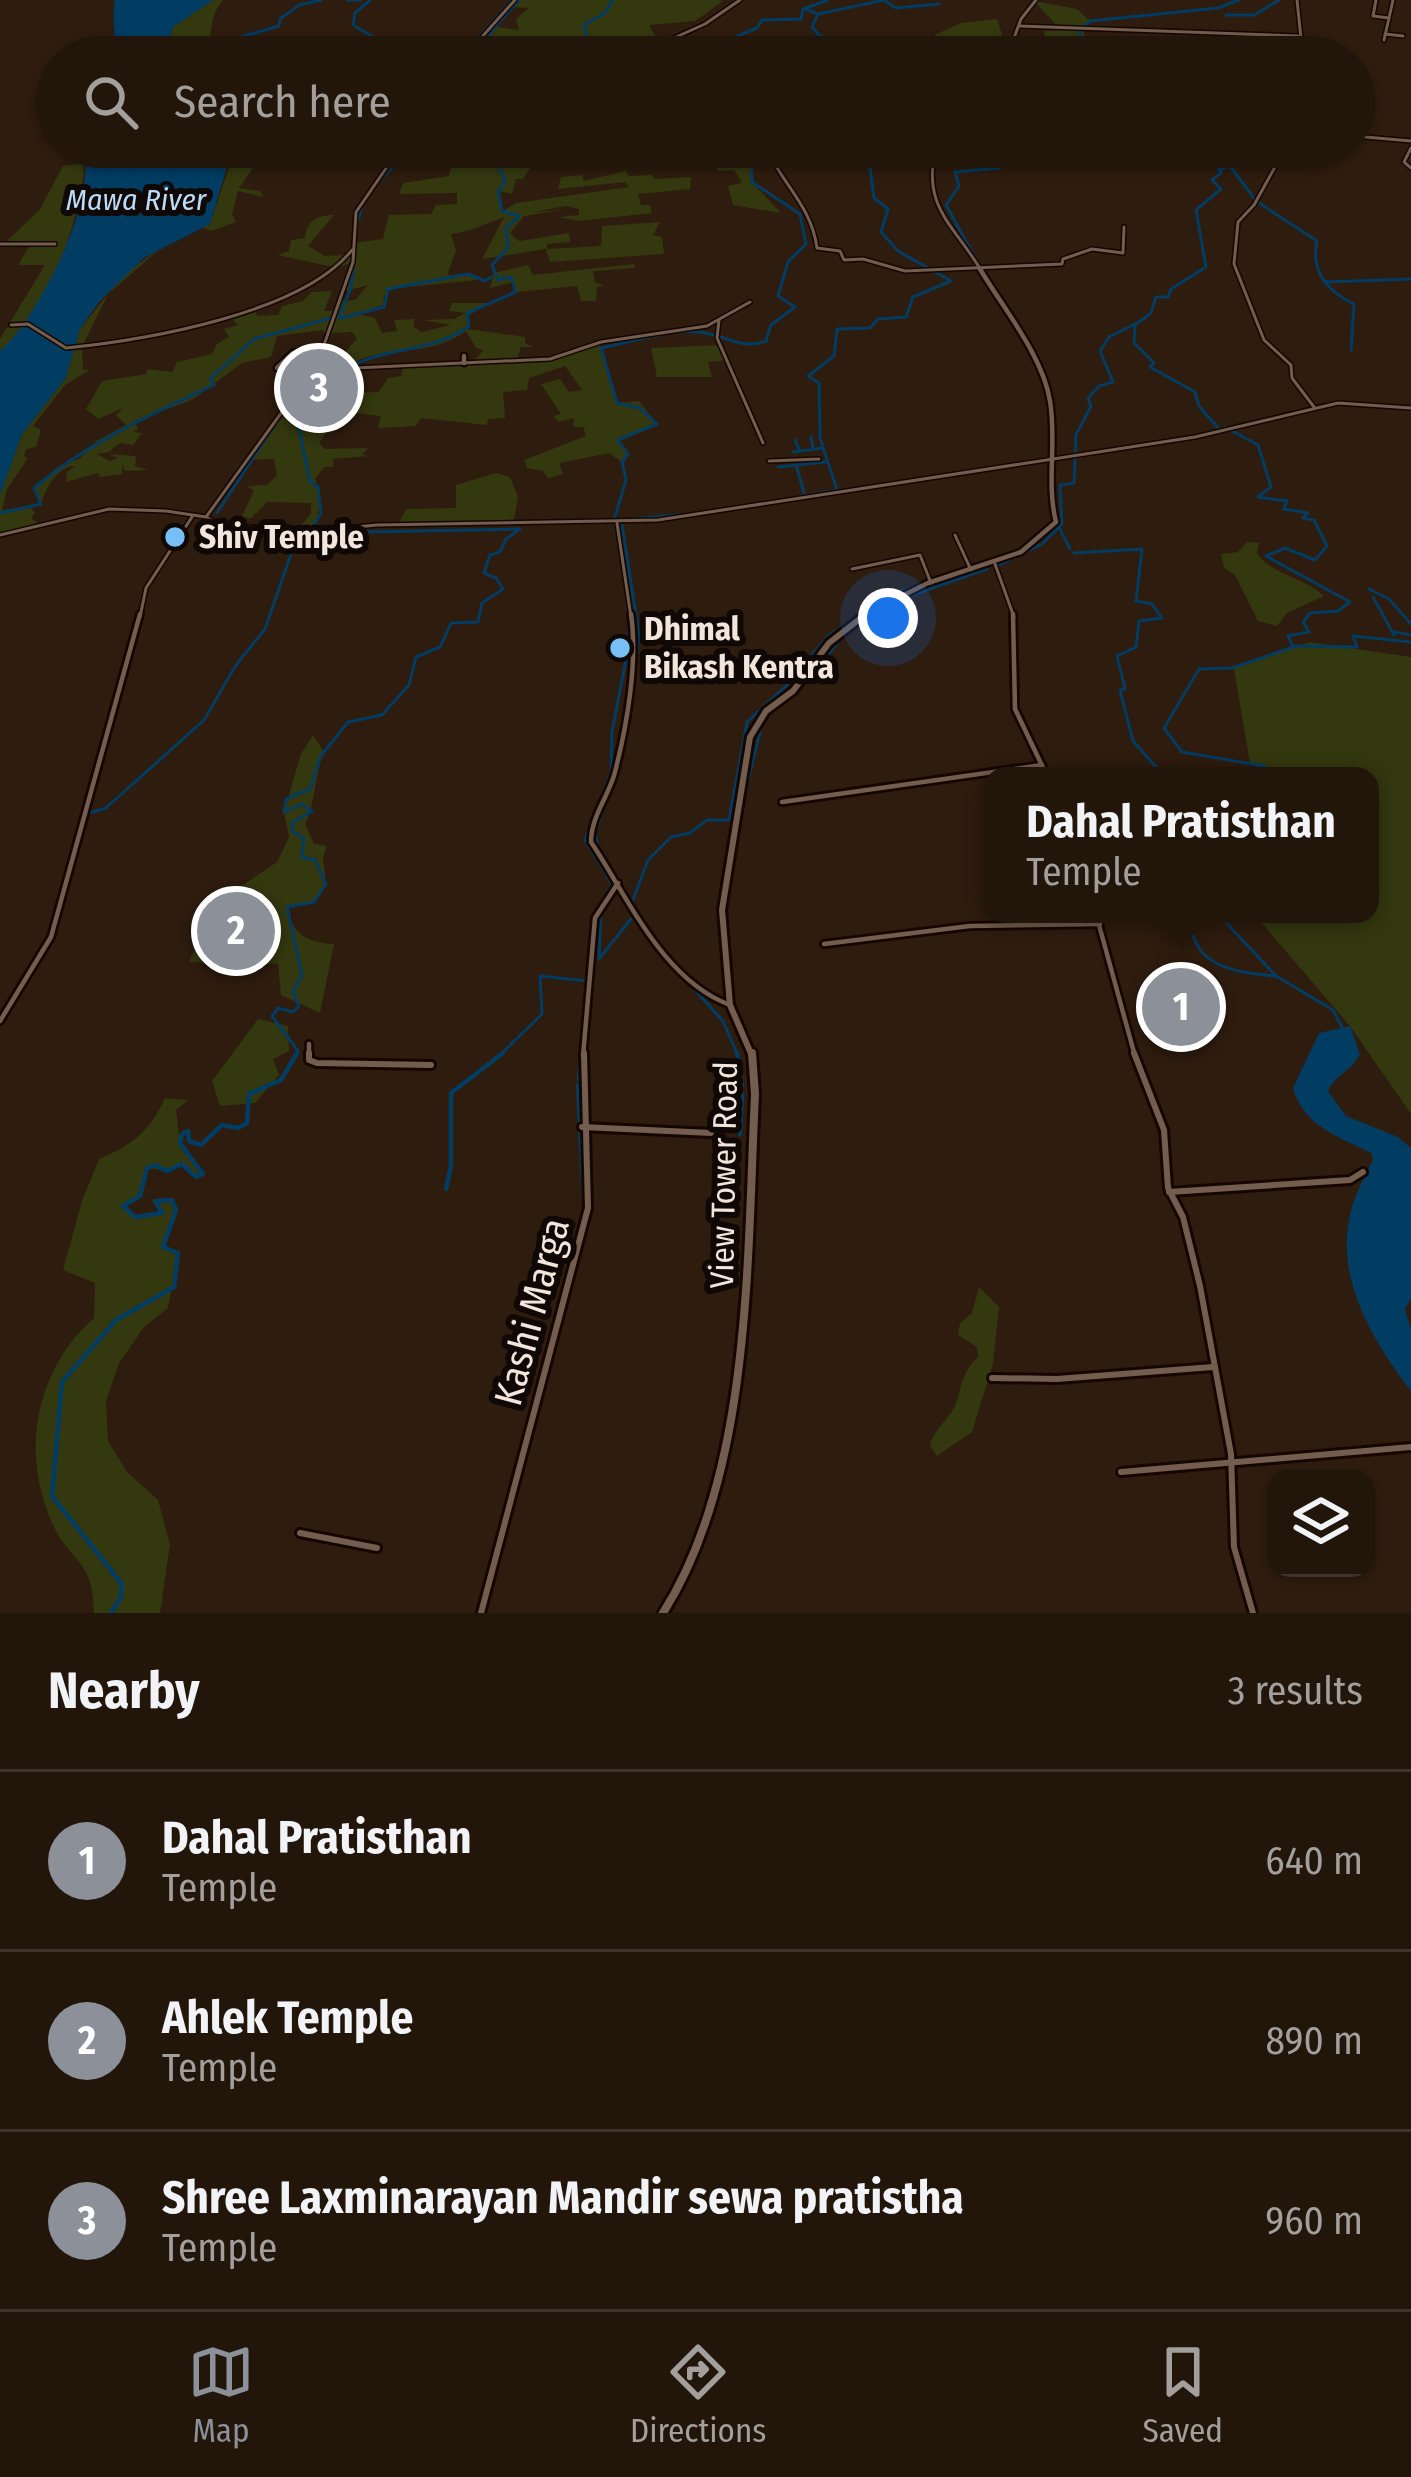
<!DOCTYPE html>
<html lang="en">
<head>
<meta charset="utf-8">
<style>
  body { margin:0; font-family:"Fira Sans Condensed",sans-serif; background:#2e2218; color:#f1f3f6 }
  .controls { position:absolute; right:36px; bottom:36px; display:grid; overflow:hidden; border-radius:24px; box-shadow:0 3px 9px #0004 }
  .controls button { width:108px; height:108px; display:grid; place-items:center; padding:0; border:0; border-bottom:3px solid #3f342b; background:#22150a; color:#f1f3f6; font:60px sans-serif }
  .you { position:absolute; left:888px; top:618px; width:42px; height:42px; margin:-30px; border:9px solid #fff; border-radius:50%; background:#1a73e8; box-shadow:0 0 0 18px #1a73e833 }
  .badge { display:grid; place-items:center; width:78px; height:78px; border-radius:50%; background:#8c9099; color:#fff; font-size:39px; font-weight:700 }
  .pin { position:absolute; translate:-50% -50%; border:6px solid #fff; box-shadow:0 3px 12px #0006 }
  .popup { position:absolute; left:983px; top:767px; width:396px; height:156px; box-sizing:border-box; display:grid; place-content:center; border-radius:24px; background:#22150a; filter:drop-shadow(0 3px 9px #0005); font-size:39px; white-space:nowrap; color:#a29f9c }
  .popup b { font-size:45px; color:#f1f3f6 }
  .popup::after { content:''; position:absolute; left:50%; top:100%; margin-left:-24px; border:24px solid transparent; border-top-color:#22150a }
  .list { margin:0; padding:0; list-style:none }
  h2 { display:flex; justify-content:space-between; align-items:center; height:156px; margin:0; padding:0 48px; font-size:51px }
  h2 small { font-size:39px; font-weight:400; color:#a29f9c }
  .list li { display:grid; grid-template-columns:78px 1fr auto; gap:36px; align-items:center; box-sizing:border-box; height:180px; padding:0 48px; border-top:3px solid #3f342b }
  .list b { display:block; font-size:45px; white-space:nowrap }
  .list p { margin:0; font-size:39px; white-space:nowrap; color:#a29f9c }
  .list em { font-size:39px; font-style:normal; color:#a29f9c }
  .icon { flex:none; width:66px; height:66px; fill:none; stroke:currentColor; stroke-width:2; stroke-linecap:round; stroke-linejoin:round }
  .map { position:relative; flex:none; width:1411px; height:1613px; overflow:hidden }
  .search { position:absolute; background:#22150a; box-shadow:0 3px 9px #0004; left:36px; right:36px; top:36px; height:132px; display:flex; align-items:center; gap:30px; box-sizing:border-box; padding:0 42px; border-radius:66px; color:#a29f9c; font-size:45px }
  .sheet { height:696px; background:#22150a }
  nav { display:flex; justify-content:space-around; align-items:center; box-sizing:border-box; height:168px; border-top:3px solid #3f342b; background:#22150a; font-size:33px; color:#a29f9c }
  nav a { display:grid; justify-items:center; gap:6px }
  nav .on { color:#8c9099 }
  .map>svg:first-child { display:block }
  .green { fill:#34380f }
  .water { fill:#013c63 }
  .lines { fill:none; stroke-linecap:round; stroke-linejoin:round }
  .stream-far1 { stroke:#013c63; stroke-width:3 }
  .stream { stroke:#013c63; stroke-width:4.5 }
  .river { stroke:#013c63; stroke-width:6 }
  .minor-far2-casing { stroke:#160600; stroke-width:6 }
  .minor-far1-casing { stroke:#160600; stroke-width:10 }
  .minor-casing { stroke:#160600; stroke-width:12 }
  .tertiary-far3-casing { stroke:#160600; stroke-width:6 }
  .tertiary-far2-casing { stroke:#160600; stroke-width:9 }
  .tertiary-far1-casing { stroke:#160600; stroke-width:12 }
  .tertiary-casing { stroke:#160600; stroke-width:14 }
  .minor-far2 { stroke:#735d4e; stroke-width:3 }
  .minor-far1 { stroke:#735d4e; stroke-width:4.5 }
  .minor { stroke:#735d4e; stroke-width:6 }
  .tertiary-far3 { stroke:#735d4e; stroke-width:3 }
  .tertiary-far2 { stroke:#735d4e; stroke-width:4.5 }
  .tertiary-far1 { stroke:#735d4e; stroke-width:6 }
  .tertiary { stroke:#735d4e; stroke-width:8 }
  .poi-dot { fill:#76c0f7; stroke:#100804; stroke-width:4.5 }
  .labels { text-anchor:middle; dominant-baseline:central; stroke-width:12; stroke-linejoin:round; paint-order:stroke }
  .far-water-label { font-size:30px; font-style:italic; fill:#badbfa; stroke:#100804 }
  .poi-label { font-size:33px; font-weight:bold; fill:#f2e5dc; stroke:#100804; text-anchor:start }
  .street-label { font-size:33px; fill:#f2e5dc; stroke:#100804 }
  .near-street-label { font-size:39px; fill:#f2e5dc; stroke:#100804 }
</style>
</head>
<body>
<div class="map">
<svg width="1411" height="1613" viewBox="0 0 1411 1613">
  <rect width="100%" height="100%" fill="#2e1c0e"/>
  <g class="green">
    <path d="M213,0H223C207,18 215,38 202,57H163L173,27Z"/>
    <path d="M515,0H719L723,1L695,21L649,25L656,37L667,41L671,57C630,57 599,46 559,44L558,50H572L575,57H499L504,44L481,38L491,26L519,30L516,19L529,8L511,7Z"/>
    <path d="M1034,1L1077,9L1090,21L1082,28L1093,57H1076L1077,50L1067,39L1045,38L1044,31L1061,30Z"/>
    <path d="M997,19L1002,35L983,40L979,47L986,57H964L934,35L961,23Z"/>
    <path d="M269,147H290L258,161L239,188L260,191L263,197L238,191L232,214L236,222L211,231L201,227L210,224L229,167Z"/>
    <path d="M431,147L434,151L464,147L470,158C508,160 525,158 562,151L561,159L578,165L610,161L604,149L650,147L652,158L593,167L541,168L539,160L556,159L554,155L537,157L523,179H516L512,194L500,191L503,211L516,203L629,187L625,182L558,189L561,177L582,175L584,181L625,171L629,176L652,175L655,179L691,177L690,189L638,194L641,205H650L652,213L578,221L559,217L579,215V209L566,206L534,212L561,210L524,216L510,233L519,241L569,233L570,242L547,244V249L601,246L602,226L660,222L653,235L662,237L664,254L550,262L546,249L482,259L504,217C483,225 471,231 451,234L456,251L448,273L451,278L468,274L477,280L388,289L383,298L388,303L358,314L375,318L382,333L397,331L394,320L414,319V327L422,332L451,325L423,320L454,319L465,313L449,311L452,303H488L467,317L468,329L525,337V343L533,347H521L517,361L559,357L600,345L617,403L639,401L657,424L619,440L628,454L622,462L609,453L559,463L563,474L548,478L543,471L527,468L524,460L586,436L583,427H573L574,418L558,422L554,416L561,414L541,384L560,379L569,392L582,390L565,366L529,378L527,390L503,392L505,418L488,419L487,425L421,418L416,426L378,428L381,416L325,410L328,428L321,429L325,434L319,443L325,449L368,448L362,455L368,456L333,459V467H324L315,479C322,497 320,511 313,531L271,527L301,526L311,513V503L267,502L250,519L242,516L254,491L247,486L267,485L277,475L274,459L250,460L291,400L316,394L379,392L388,378L401,376L403,367L471,363L484,350L476,348L466,331C436,354 397,348 363,358C359,360 350,367 346,368C321,373 304,361 281,380L274,368L288,354L345,352L357,339L352,332L332,333L329,340L323,330L277,336L271,357L242,363L192,400L134,421L138,428L134,432L142,433L133,445L120,443L109,452L97,454L110,461L118,458L109,454L136,456L135,466L148,470L125,471L122,465V474L100,477L98,473L66,482L67,472L75,466C59,465 45,489 42,502L34,493L37,484L62,464L79,459L98,440L126,425L116,415L123,408L98,419L86,409L102,381L146,374L147,369L172,372L177,362L212,354L217,344L229,337L224,329L238,325L230,317L251,307L258,316L278,315L282,306L303,301L312,292L332,291L324,311H338L342,301L355,300L368,285L346,291L353,262L337,268L278,255L289,251L291,240L305,238C306,220 319,215 334,215L308,246L325,256L345,255L353,243L383,239L389,215L431,214L436,205L457,204V193L399,194L403,183L449,176L453,161L415,156Z"/>
    <path d="M694,147H766L770,157L749,158L752,182L781,213L733,205L728,186L742,183L734,170L718,171L716,161L726,157L681,154L680,150Z"/>
    <path d="M84,163C82,222 45,313 0,351V339L45,265H18L30,245L4,244L40,209L63,166Z"/>
    <path d="M162,247L108,294L82,347L83,370L91,369L65,385L33,426L41,430L36,447L26,449L24,456L28,458L7,489L2,510L37,506L31,508L35,513L31,518L39,524L0,534V495L22,434L66,378L80,329L123,275Z"/>
    <path d="M634,264L635,268L593,271L595,282L605,286L597,287L596,301H581L577,286L517,292L513,282L490,288L494,273L528,265L533,275Z"/>
    <path d="M722,345L728,360L708,362L712,377H657L651,348Z"/>
    <path d="M496,473L510,477L518,497L513,525H398L406,509L456,508V485Z"/>
    <path d="M1247,542L1259,543L1257,553C1271,575 1304,577 1324,596L1287,613L1277,626L1258,621L1235,575L1224,568L1221,554L1238,552Z"/>
    <path d="M1309,642L1411,657V1114L1350,1026L1254,914H1370V776H1270L1264,766L1250,763L1234,669Z"/>
    <path d="M313,735L324,752C314,776 316,803 305,824L314,844L327,846L323,857L326,884L314,902L287,908C292,934 308,943 334,944L320,1013L281,995L278,964L189,962L215,904L277,862L289,837L284,812L301,754Z"/>
    <path d="M258,1019L288,1026L289,1051L273,1059L279,1075L255,1103L220,1106L212,1081Z"/>
    <path d="M165,1098L188,1100L176,1110L180,1143L203,1174L196,1177L182,1164L167,1171L148,1168L140,1196L124,1206L135,1217L161,1213L155,1201L172,1200L176,1210L163,1246L178,1253L168,1308L144,1327L119,1363L106,1401L108,1441L127,1472L158,1500L170,1544L160,1613H94C93,1558 71,1564 52,1523C20,1451 36,1369 94,1318L95,1283L63,1270L82,1201L99,1159C132,1145 150,1131 165,1098Z"/>
    <path d="M979,1287L999,1307L993,1364L972,1432L937,1456L930,1446C934,1428 951,1418 956,1403C962,1385 963,1370 978,1357L977,1347L958,1335L960,1323L972,1313Z"/>
  </g>
  <g class="water">
    <path d="M115,0H213L173,27L163,57H112C119,37 110,21 115,0Z"/>
    <path d="M93,147H230L231,153L210,224L144,258L99,302L80,329L66,378L22,434L0,495V351C32,323 71,245 81,202C86,182 83,166 93,147Z"/>
    <path d="M1350,1026L1360,1054C1352,1071 1336,1074 1328,1091L1346,1116L1398,1137L1411,1148V1299L1405,1309L1411,1329V1391C1375,1344 1337,1283 1349,1220C1352,1199 1364,1179 1373,1159L1371,1153C1338,1136 1304,1127 1293,1088L1319,1033Z"/>
  </g>
  <g class="lines">
    <g class="stream-far1">
      <path d="M347,0H360"/>
      <path d="M370,0L355,13L353,25L380,41L394,42"/>
      <path d="M613,0L604,14L584,25L588,46H601L623,57"/>
      <path d="M805,9L818,14L884,0L896,8L939,4"/>
      <path d="M1226,15H1254L1279,0"/>
      <path d="M817,16L812,27L820,36L836,39V57"/>
      <path d="M470,47L512,0"/>
      <path d="M262,57L240,46L241,37L279,26L280,19L299,5L321,0"/>
      <path d="M380,57L394,42L421,45"/>
      <path d="M418,57L423,45L468,49"/>
      <path d="M469,57L519,0"/>
      <path d="M563,57L572,50L569,45L586,46"/>
      <path d="M709,57L713,46L757,28L762,20L801,19L803,9L828,0"/>
      <path d="M1088,57L1079,32L1090,21L1218,8L1239,0"/>
      <path d="M1172,147L1195,165L1217,166L1221,173L1212,180L1221,189L1196,210L1206,267L1171,289L1168,297H1156L1151,313L1135,325L1134,343L1154,363L1150,367L1195,392L1199,406L1218,428"/>
      <path d="M1230,166L1256,201L1317,241C1310,272 1327,291 1354,304L1351,350"/>
      <path d="M1220,170L1231,165L1242,147"/>
      <path d="M378,182L412,147"/>
      <path d="M357,223L363,204"/>
      <path d="M979,265L946,205L959,186L955,172L999,168"/>
      <path d="M1324,282L1411,279"/>
      <path d="M339,318L351,288L355,251"/>
      <path d="M342,318L384,307L388,289L468,274L485,281L491,277"/>
      <path d="M350,367C388,346 433,353 469,326L467,313L516,292L511,277L498,280L492,265L508,248L506,228L519,216L502,211L498,192L505,181L498,165L473,162L462,147"/>
      <path d="M1225,427L1258,445L1271,487L1258,497L1287,501L1284,509L1308,513L1303,518L1314,520L1327,546L1315,560L1285,548L1266,556L1350,602L1338,611L1310,613L1303,622L1309,632L1288,636L1293,647L1232,668L1199,669L1164,728L1182,752L1264,766L1275,776"/>
      <path d="M811,437L813,448"/>
      <path d="M795,440L799,449"/>
      <path d="M793,452L823,448"/>
      <path d="M778,467L825,462"/>
      <path d="M797,468L804,493"/>
      <path d="M798,497L837,490L820,438L819,383L808,376L834,356L837,329L870,328L878,319L906,317L913,297L951,281L898,251L881,232L888,209L874,198L870,168L859,157L875,147"/>
      <path d="M0,513L41,504L34,488C87,443 150,415 214,385L210,379L254,339L331,318"/>
      <path d="M217,513L276,423"/>
      <path d="M632,519L688,514"/>
      <path d="M614,520L626,480L622,462L628,454L618,440L657,424L640,408L617,403L601,348C632,342 668,329 699,332C724,334 742,351 766,341L771,325L795,307L778,296L788,262L806,244L800,214L752,182L751,147"/>
      <path d="M615,525L618,537"/>
      <path d="M622,525L639,634L634,678"/>
      <path d="M312,528L321,513L318,487L310,481L295,410L348,369"/>
      <path d="M1060,529L1070,549"/>
      <path d="M313,533L520,529"/>
      <path d="M1074,553L1142,549L1136,601L1152,604L1162,618L1139,621L1136,647L1117,656L1125,689L1120,690L1133,741L1164,776"/>
      <path d="M997,566L1042,544L1062,524L1060,485L1074,483L1076,435L1091,406L1088,398L1099,386L1113,382L1100,351L1109,337L1135,324"/>
      <path d="M1369,589L1389,599L1411,624"/>
      <path d="M1373,597L1394,635"/>
      <path d="M901,599L987,569"/>
      <path d="M1395,632L1411,635"/>
      <path d="M1294,646L1357,647L1353,636L1411,642"/>
      <path d="M795,693L847,632"/>
      <path d="M743,801L762,724"/>
      <path d="M89,813L106,808L204,720L236,665L265,629L298,534H308"/>
      <path d="M599,851L595,833L619,764"/>
      <path d="M618,888L635,914L599,959L601,908Z"/>
      <path d="M633,900L648,860L671,837L690,833L707,820H729L747,722L786,686L828,636L888,596L1016,552L1046,528"/>
      <path d="M1190,914C1190,966 1231,972 1275,976"/>
      <path d="M1218,914L1276,976L1333,1010L1343,1029"/>
      <path d="M655,946L723,1021L738,1056"/>
      <path d="M590,952L594,916L612,884L585,840L611,772L612,732L629,644L628,606"/>
      <path d="M296,1056L298,1051L272,1016L278,1008L293,1012L299,1006L293,992L302,975L287,907L314,902L326,884L315,860L302,857L304,838L293,832L292,823L312,811L302,804L284,812L286,799L310,789L320,757L348,722L382,715L409,685L416,657L440,647L451,623L478,622L482,603L503,589L496,578L484,573L490,555L500,552L506,539L520,529"/>
      <path d="M499,1056L542,1014L540,976L587,981"/>
    </g>
    <g class="stream">
      <path d="M737,1053L742,1085"/>
      <path d="M579,1080L581,1058"/>
      <path d="M578,1085L584,1203"/>
      <path d="M740,1134L742,1094"/>
      <path d="M446,1189L451,1166V1093L503,1053"/>
      <path d="M111,1613L121,1597L122,1584L52,1496L62,1382L116,1320L174,1287L178,1253L163,1247L176,1210L172,1200L155,1201L162,1213L135,1217L123,1206L140,1196L147,1168L155,1165L167,1171L182,1164L196,1177L203,1174L180,1143L182,1134L188,1131L189,1141L201,1145L222,1125L238,1128L247,1123L249,1094L281,1080L297,1053"/>
    </g>
    <path class="river" d="M159,39L166,57"/>
    <g class="minor-far2-casing">
      <g id="minor-far2">
        <path d="M1376,0L1373,16L1389,18L1384,40"/>
        <path d="M1389,18L1393,0"/>
        <path d="M1019,26L1298,36"/>
        <path d="M1385,34L1403,36"/>
        <path d="M464,57L515,0"/>
        <path d="M671,57L665,42L705,24L740,0"/>
        <path d="M1287,57L1302,48L1297,0"/>
        <path d="M1354,136L1411,141"/>
        <path d="M766,147C783,186 811,205 817,248L840,251L844,260L863,259L905,271L1062,264L1063,259L1092,249L1123,253L1124,227"/>
        <path d="M1286,147L1254,205L1238,222L1234,264L1264,340L1291,365L1292,378L1314,407"/>
        <path d="M1411,148L1404,162L1411,168"/>
        <path d="M0,244H55"/>
        <path d="M719,320L717,338L763,443"/>
        <path d="M11,325L28,324L66,348C145,340 301,314 352,250"/>
        <path d="M316,365L355,368L550,359L601,342L707,326L750,302"/>
        <path d="M769,461L819,459"/>
        <path d="M206,517L318,362L353,262L356,212L389,164L409,147"/>
        <path d="M617,523L631,617"/>
        <path d="M0,535L109,509L166,511L206,517L220,525L313,531L377,525L658,520L1195,437L1338,403L1411,408"/>
        <path d="M955,535L971,570"/>
        <path d="M995,564L1014,617"/>
        <path d="M852,569L920,555L931,583"/>
        <path d="M140,617L146,588L192,517"/>
      </g>
    </g>
    <g class="minor-far1-casing">
      <g id="minor-far1">
        <path d="M631,614C638,662 627,725 615,772C609,796 591,816 591,842C629,899 663,980 730,1005"/>
        <path d="M1013,614L1015,709L1047,776"/>
        <path d="M782,802L1042,765"/>
        <path d="M1096,914L1135,1056"/>
        <path d="M824,944L970,926L1100,924"/>
        <path d="M0,1021L51,937L140,614"/>
        <path d="M309,1044V1056"/>
        <path d="M583,1056L595,918L618,883"/>
      </g>
    </g>
    <g class="minor-casing">
      <g id="minor">
        <path d="M309,1053V1060L317,1063L431,1065"/>
        <path d="M1134,1053L1164,1130L1168,1188L1183,1217L1200,1286L1231,1454L1234,1547L1253,1613"/>
        <path d="M582,1127L712,1133"/>
        <path d="M1169,1192L1350,1180L1363,1172"/>
        <path d="M992,1378L1057,1379L1213,1367"/>
        <path d="M1121,1472L1411,1447"/>
        <path d="M300,1533L377,1548"/>
        <path d="M481,1613L588,1208L584,1053"/>
      </g>
    </g>
    <g class="tertiary-far3-casing">
      <g id="tertiary-far3">
        <path d="M1007,57L1021,19L1036,0"/>
        <path d="M936,147C921,208 954,224 982,272"/>
      </g>
    </g>
    <g class="tertiary-far2-casing">
      <g id="tertiary-far2">
        <path d="M464,356V363"/>
        <path d="M277,368L293,353L321,356"/>
        <path d="M860,617L928,583L1021,552L1056,522C1046,482 1057,443 1050,401C1043,356 1003,308 980,269"/>
      </g>
    </g>
    <g class="tertiary-far1-casing">
      <path id="tertiary-far1" d="M752,1056L730,1005L722,910L750,737L766,711L793,691L829,643L866,614"/>
    </g>
    <g class="tertiary-casing">
      <path id="tertiary" d="M663,1613C752,1473 747,1256 755,1094L752,1053"/>
    </g>
    <use href="#minor-far2" class="minor-far2"/>
    <use href="#minor-far1" class="minor-far1"/>
    <use href="#minor" class="minor"/>
    <use href="#tertiary-far3" class="tertiary-far3"/>
    <use href="#tertiary-far2" class="tertiary-far2"/>
    <use href="#tertiary-far1" class="tertiary-far1"/>
    <use href="#tertiary" class="tertiary"/>
  </g>
  <g class="poi-dot">
    <circle cx="175" cy="537" r="12"/>
    <circle cx="620" cy="648" r="12"/>
  </g>
  <g class="labels">
    <g class="far-water-label">
      <text x="136" y="200">Mawa River</text>
    </g>
    <g class="poi-label">
      <text x="199" y="537">Shiv Temple</text>
      <text x="644" y="629">Dhimal<tspan x="644" dy="38">Bikash Kentra</tspan></text>
    </g>
    <g class="street-label">
      <text transform="translate(724 1175) rotate(-89)">View Tower Road</text>
    </g>
    <g class="near-street-label">
      <text transform="translate(532 1312) rotate(-75)">Kashi Marga</text>
    </g>
  </g>
</svg>
<div class="controls">
<button><svg class="icon" aria-label="layers" viewBox="0 0 24 24"><path d="M12 4l9 5-9 5-9-5zM3 14l9 5 9-5"/></svg></button>
</div>
<div class="you"></div>
<div class="pin badge" style="left:1181px;top:1007px">1</div>
<div class="popup"><b>Dahal Pratisthan</b>Temple</div>
<div class="pin badge" style="left:236px;top:931px">2</div>
<div class="pin badge" style="left:319px;top:388px">3</div>
<div class="search"><svg class="icon" aria-label="search" viewBox="0 0 24 24"><circle cx="10" cy="10" r="6"/><path d="M15 15l6 6"/></svg>Search here</div>
</div>
<section class="sheet">
<h2>Nearby<small>3 results</small></h2>
<ul class="list">
<li><span class="badge">1</span><div><b>Dahal Pratisthan</b><p>Temple</p></div><em>640 m</em></li>
<li><span class="badge">2</span><div><b>Ahlek Temple</b><p>Temple</p></div><em>890 m</em></li>
<li><span class="badge">3</span><div><b>Shree Laxminarayan Mandir sewa pratistha</b><p>Temple</p></div><em>960 m</em></li>
</ul>
</section>
<nav>
<a class="on"><svg class="icon" aria-label="map" viewBox="0 0 24 24"><path d="M3 6l6-2 6 2 6-2v14l-6 2-6-2-6 2zM9 4v14M15 6v14"/></svg>Map</a>
<a><svg class="icon" aria-label="directions" viewBox="0 0 24 24"><path d="M12 3l9 9-9 9-9-9zM9 14v-3h6M13 9l2 2-2 2"/></svg>Directions</a>
<a><svg class="icon" aria-label="saved" viewBox="0 0 24 24"><path d="M7 4h10v16l-5-4-5 4z"/></svg>Saved</a>
</nav>
</body>
</html>
